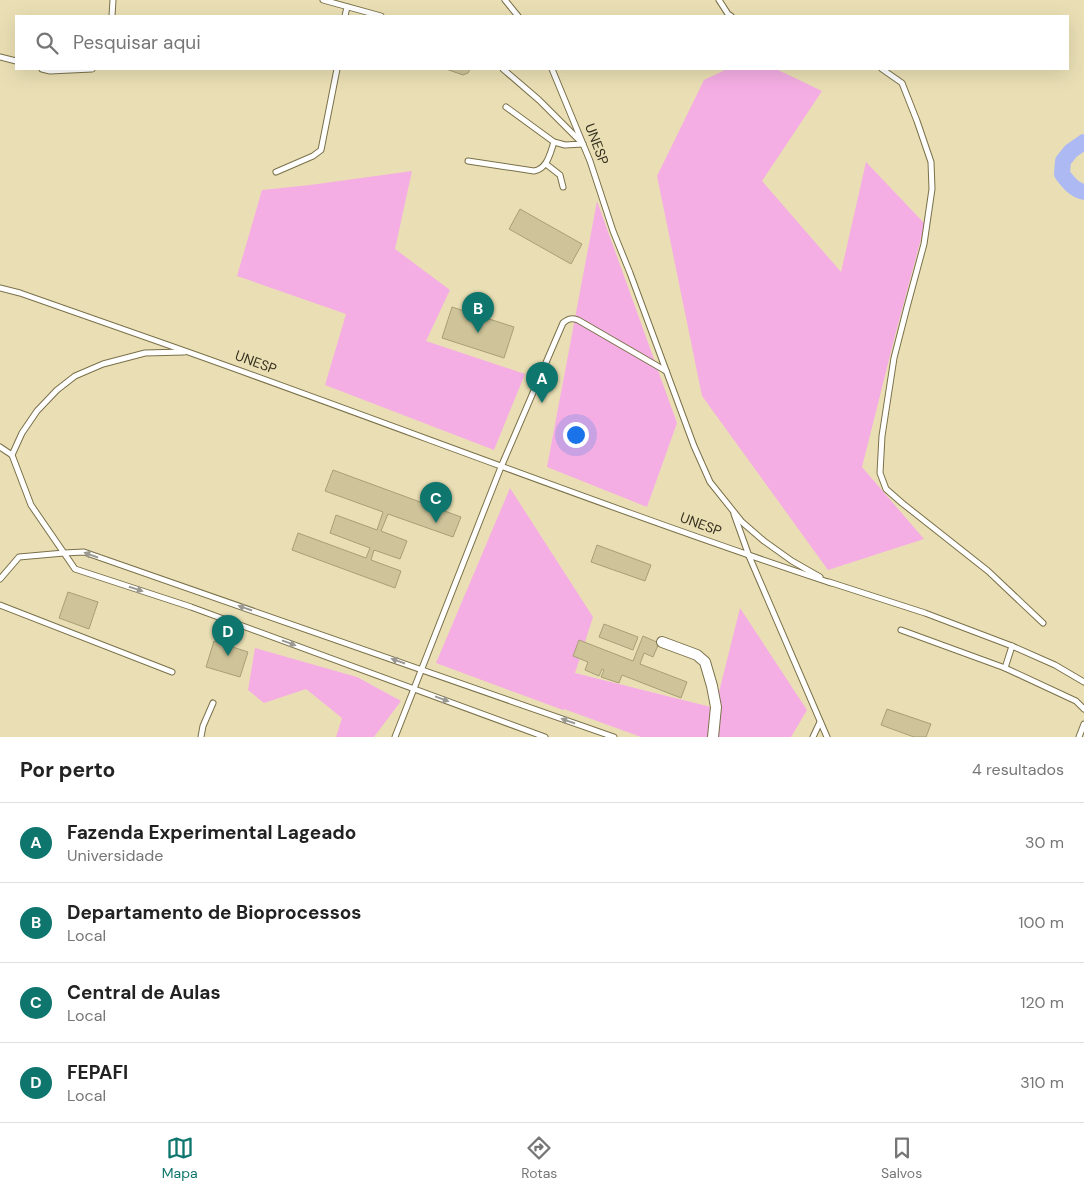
<!DOCTYPE html>
<html lang="pt">
<head>
<meta charset="utf-8">
<style>
  body { margin:0; font-family:"DM Sans",sans-serif; background:#f6f6f6; color:#222 }
  .you { position:absolute; left:575px; top:434px; width:18px; height:18px; margin:-12px; border:4px solid #fff; border-radius:50%; background:#1a73e8; box-shadow:0 0 0 8px #1a73e833 }
  .badge { display:grid; place-items:center; width:32px; height:32px; border-radius:50%; background:#0f766e; color:#fff; font-size:16px; font-weight:700 }
  .pin { position:absolute; translate:-50% -41px; filter:drop-shadow(0 1px 2px #0008) }
  .pin::after { content:''; position:absolute; top:26px; width:18px; height:15px; background:inherit; clip-path:polygon(0 0,100% 0,50% 100%) }
  .list { margin:0; padding:0; list-style:none }
  h2 { display:flex; justify-content:space-between; align-items:center; height:65px; margin:0; padding:0 20px; font-size:21px }
  h2 small { font-size:16px; font-weight:400; color:#767676 }
  .list li { display:grid; grid-template-columns:32px 1fr auto; gap:15px; align-items:center; box-sizing:border-box; height:80px; padding:0 20px; border-top:1px solid #e0e0e0 }
  .list b { display:block; font-size:19px; white-space:nowrap }
  .list p { margin:0; font-size:16px; white-space:nowrap; color:#767676 }
  .list em { font-size:16px; font-style:normal; color:#767676 }
  .icon { flex:none; width:28px; height:28px; fill:none; stroke:currentColor; stroke-width:2; stroke-linecap:round; stroke-linejoin:round }
  .map { position:relative; flex:none; width:1084px; height:737px; overflow:hidden }
  .search { position:absolute; background:#fff; box-shadow:0 5px 20px #0002; left:15px; right:15px; top:15px; height:55px; display:flex; align-items:center; gap:12px; box-sizing:border-box; padding:0 18px; border-radius:0px; color:#767676; font-size:19px }
  .sheet { height:385px; background:#fff }
  nav { display:flex; justify-content:space-around; align-items:center; box-sizing:border-box; height:70px; border-top:1px solid #e0e0e0; background:#fff; font-size:14px; color:#767676 }
  nav a { display:grid; justify-items:center; gap:2px }
  nav .on { color:#0f766e }
  .map>svg:first-child { display:block }
  .green { fill:#f5aee4 }
  .lines { fill:none; stroke-linecap:round; stroke-linejoin:round }
  .river { stroke:#adb9f2; stroke-width:16 }
  .building { fill:#cec399; stroke:#a99f76 }
  .lane-casing { stroke:#7a7049; stroke-width:7 }
  .street-casing { stroke:#7a7049; stroke-width:12 }
  .lane { stroke:#fff; stroke-width:5 }
  .street { stroke:#fff; stroke-width:10 }
  .oneway { fill:#9a9890 }
  .labels { text-anchor:middle; dominant-baseline:central; stroke-width:4; stroke-linejoin:round; paint-order:stroke }
  .street-label { font-size:14px; fill:#353120; stroke:#eadfb4 }
</style>
</head>
<body>
<div class="map">
<svg width="1084" height="737" viewBox="0 0 1084 737">
  <rect width="100%" height="100%" fill="#eadfb4"/>
  <g class="green">
    <path d="M727,69H776L822,91L762,181L841,272L866,162L925,224L896,332L862,467L924,539L828,570L702,396L657,176L704,80Z"/>
    <path d="M412,171L395,249L450,290L426,341L525,374L494,450L325,385L346,314L237,276L262,190L310,185Z"/>
    <path d="M597,201L677,423L647,507L547,467Z"/>
    <path d="M510,488L593,617L575,673L715,708L740,608L807,710L791,737H641L564,709L563,710L436,663Z"/>
    <path d="M255,648L357,677L401,701L374,737H336L342,718L306,689L264,703L248,690Z"/>
  </g>
  <g class="lines">
    <path class="river" d="M1084,142L1071,151L1063,161L1062,174C1068,182 1074,190 1084,192"/>
  </g>
  <g class="building">
    <path d="M446,69H470L468,73L463,75Z"/>
    <path d="M520,209L582,244L571,264L509,229Z"/>
    <path d="M452,307L514,327L504,358L442,338Z"/>
    <path d="M333,470L461,517L453,537L388,514L381,531L407,541L400,559L374,550L371,560L401,571L395,588L292,550L298,533L366,558L370,548L330,533L336,515L377,530L383,512L325,491Z"/>
    <path d="M597,545L651,565L645,581L591,562Z"/>
    <path d="M68,592L98,602L89,629L59,618Z"/>
    <path d="M604,624L638,637L633,650L599,637Z"/>
    <path d="M643,636L659,643L653,657L644,653L640,664L687,682L681,698L622,675L619,683L601,677L604,670L602,669L599,676L585,670L588,662L573,656L579,640L633,661Z"/>
    <path d="M214,641L248,652L240,677L206,667Z"/>
    <path d="M887,709L931,724L926,737H914L881,725Z"/>
  </g>
  <g class="lines">
    <g class="lane-casing">
      <g id="lane">
        <path d="M323,0L381,16"/>
        <path d="M505,0L518,16"/>
        <path d="M719,0L728,14L731,16"/>
        <path d="M112,16L113,0"/>
        <path d="M345,16L347,7"/>
        <path d="M0,57L16,61"/>
        <path d="M42,69L50,71L92,69"/>
        <path d="M503,69L539,100L583,144L565,145L554,142L506,107"/>
        <path d="M552,69L590,161L613,231L630,273L694,446L710,482L742,522L764,541L792,561L820,577"/>
        <path d="M882,69L902,83L917,121L931,162L932,189L924,244L907,307L894,358L882,436L880,473L886,489L902,503L988,571L1043,623"/>
        <path d="M468,161L534,171C547,169 550,154 554,142"/>
        <path d="M546,164L560,175L563,187"/>
        <path d="M276,172L313,156L321,150L337,69"/>
        <path d="M0,288L20,293C76,313 132,332 188,352C402,428 615,511 831,583"/>
        <path d="M0,447L12,455L31,505L75,569L191,607L545,737"/>
        <path d="M12,455L22,433L37,411L57,390L75,376L103,364L145,353L184,352"/>
        <path d="M734,514L749,556L827,737"/>
        <path d="M0,579L19,557L64,553L84,552L614,737"/>
        <path d="M829,582L925,613L1012,646L1055,665L1084,682"/>
        <path d="M0,605L172,672"/>
        <path d="M901,630L1005,668L1076,701L1084,709"/>
        <path d="M1005,668L1012,646"/>
        <path d="M201,737L203,726L213,703"/>
        <path d="M395,737L501,467L563,323C569,318 572,318 578,320L666,371"/>
        <path d="M813,737L820,722"/>
        <path d="M1079,737L1084,724"/>
      </g>
    </g>
    <g class="street-casing">
      <path id="street" d="M662,642L697,655L705,662L712,686L716,707L713,737"/>
    </g>
    <use href="#lane" class="lane"/>
    <use href="#street" class="street"/>
  </g>
  <defs><path id="oneway-solid" d="M-6-.8H1V-3.2L6.5 0L1 3.2V.8H-6Z" transform="scale(1.25)"/></defs>
  <g class="oneway">
    <use href="#oneway-solid" transform="translate(91 555) rotate(-161)"/>
    <use href="#oneway-solid" transform="translate(136 589) rotate(18)"/>
    <use href="#oneway-solid" transform="translate(245 608) rotate(-161)"/>
    <use href="#oneway-solid" transform="translate(289 643) rotate(20)"/>
    <use href="#oneway-solid" transform="translate(398 661) rotate(-161)"/>
    <use href="#oneway-solid" transform="translate(442 699) rotate(20)"/>
    <use href="#oneway-solid" transform="translate(568 721) rotate(-161)"/>
  </g>
  <g class="labels">
    <g class="street-label">
      <text transform="translate(597 144) rotate(69)">UNESP</text>
      <text transform="translate(256 362) rotate(20)">UNESP</text>
      <text transform="translate(701 524) rotate(20)">UNESP</text>
    </g>
  </g>
</svg>
<div class="you"></div>
<div class="pin badge" style="left:542px;top:403px">A</div>
<div class="pin badge" style="left:478px;top:333px">B</div>
<div class="pin badge" style="left:436px;top:523px">C</div>
<div class="pin badge" style="left:228px;top:656px">D</div>
<div class="search"><svg class="icon" aria-label="search" viewBox="0 0 24 24"><circle cx="10" cy="10" r="6"/><path d="M15 15l6 6"/></svg>Pesquisar aqui</div>
</div>
<section class="sheet">
<h2>Por perto<small>4 resultados</small></h2>
<ul class="list">
<li><span class="badge">A</span><div><b>Fazenda Experimental Lageado</b><p>Universidade</p></div><em>30 m</em></li>
<li><span class="badge">B</span><div><b>Departamento de Bioprocessos</b><p>Local</p></div><em>100 m</em></li>
<li><span class="badge">C</span><div><b>Central de Aulas</b><p>Local</p></div><em>120 m</em></li>
<li><span class="badge">D</span><div><b>FEPAFI</b><p>Local</p></div><em>310 m</em></li>
</ul>
</section>
<nav>
<a class="on"><svg class="icon" aria-label="map" viewBox="0 0 24 24"><path d="M3 6l6-2 6 2 6-2v14l-6 2-6-2-6 2zM9 4v14M15 6v14"/></svg>Mapa</a>
<a><svg class="icon" aria-label="directions" viewBox="0 0 24 24"><path d="M12 3l9 9-9 9-9-9zM9 14v-3h6M13 9l2 2-2 2"/></svg>Rotas</a>
<a><svg class="icon" aria-label="saved" viewBox="0 0 24 24"><path d="M7 4h10v16l-5-4-5 4z"/></svg>Salvos</a>
</nav>
</body>
</html>
